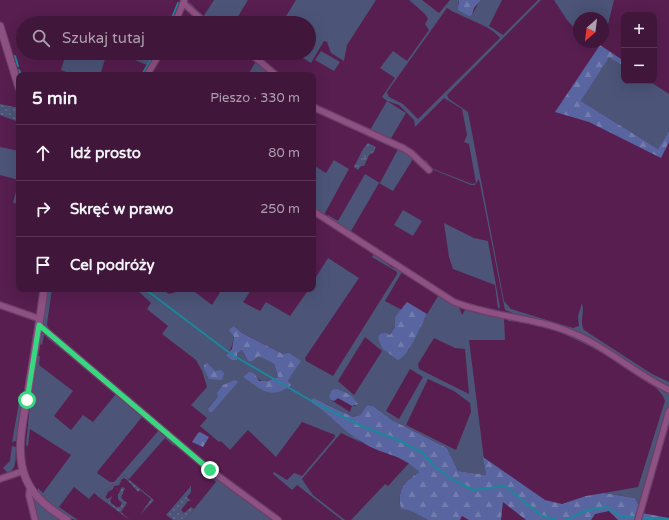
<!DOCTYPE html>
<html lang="pl">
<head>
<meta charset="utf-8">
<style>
  body { margin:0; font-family:"Varela Round",sans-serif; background:#4c2346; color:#f1f3f6 }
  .controls { position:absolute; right:12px; top:12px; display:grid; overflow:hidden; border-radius:8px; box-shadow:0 4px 16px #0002 }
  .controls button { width:36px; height:36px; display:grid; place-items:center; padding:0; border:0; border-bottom:1px solid #5a3555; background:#41163b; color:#f1f3f6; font:20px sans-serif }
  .compass { position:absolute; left:573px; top:12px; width:36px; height:36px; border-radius:50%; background:#41163b; box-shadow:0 4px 16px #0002; rotate:208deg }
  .stop { position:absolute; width:12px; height:12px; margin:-9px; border:3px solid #37d880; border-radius:50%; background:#fff }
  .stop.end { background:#37d880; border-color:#fff; box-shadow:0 1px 4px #0008 }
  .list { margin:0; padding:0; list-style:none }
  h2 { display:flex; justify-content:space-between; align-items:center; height:52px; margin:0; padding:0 16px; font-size:17px }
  h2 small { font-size:13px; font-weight:400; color:#ae9faf }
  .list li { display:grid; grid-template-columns:26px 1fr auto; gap:12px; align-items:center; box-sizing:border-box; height:56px; padding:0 16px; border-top:1px solid #5a3555 }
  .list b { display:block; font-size:15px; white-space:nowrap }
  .list em { font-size:13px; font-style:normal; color:#ae9faf }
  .icon { flex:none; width:22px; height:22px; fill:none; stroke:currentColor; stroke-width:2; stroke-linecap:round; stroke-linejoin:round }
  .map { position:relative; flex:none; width:669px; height:520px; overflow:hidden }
  .search { position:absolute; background:#41163b; box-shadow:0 4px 16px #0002; left:16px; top:16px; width:300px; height:44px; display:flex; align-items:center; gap:10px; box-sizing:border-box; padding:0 14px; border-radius:22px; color:#ae9faf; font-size:15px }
  .panel { position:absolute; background:#41163b; box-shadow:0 4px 16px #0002; left:16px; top:72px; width:300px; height:220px; border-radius:8px }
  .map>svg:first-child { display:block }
  .grass { fill:#4c5478; fill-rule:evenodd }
  .forest { fill:url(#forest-firs) }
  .wetland { fill:url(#wetland-marsh) }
  .park { fill:url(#park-dots) }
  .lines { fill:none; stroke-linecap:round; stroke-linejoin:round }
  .stream { stroke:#1c879b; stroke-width:2 }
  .minor-casing { stroke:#6d3f67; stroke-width:8 }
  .tertiary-casing { stroke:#6d3f67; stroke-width:9 }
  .minor { stroke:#8e5183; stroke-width:5.5 }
  .tertiary { stroke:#8e5183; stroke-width:7 }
  .route { stroke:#37d880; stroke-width:5 }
</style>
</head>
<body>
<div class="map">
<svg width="669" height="520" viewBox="0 0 669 520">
  <defs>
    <pattern id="forest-firs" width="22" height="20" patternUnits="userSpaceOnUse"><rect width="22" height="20" fill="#5965a0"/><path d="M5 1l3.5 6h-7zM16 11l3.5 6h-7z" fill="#727bae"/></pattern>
    <pattern id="wetland-marsh" width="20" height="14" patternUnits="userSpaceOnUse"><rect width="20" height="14" fill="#4c5478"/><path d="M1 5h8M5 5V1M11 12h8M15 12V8" fill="none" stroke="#676d8c"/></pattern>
    <pattern id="park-dots" width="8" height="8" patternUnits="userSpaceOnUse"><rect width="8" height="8" fill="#4c5478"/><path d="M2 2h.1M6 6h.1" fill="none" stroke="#676d8c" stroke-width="1.8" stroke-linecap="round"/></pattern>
  </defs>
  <rect width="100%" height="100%" fill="#571e4f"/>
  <g class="grass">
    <path d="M188,0L203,17L214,0H248L234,23H209L197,13Z"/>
    <path d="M296,0H376L347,45L344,61L331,53L327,42L324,41L311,63L295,53H309V23H286L283,21Z"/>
    <path d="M409,0H422L439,13L450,0H459L458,4L472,15L480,0H502L489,26L503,35L538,0H541L447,95L449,99L468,112L504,301L511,309L573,328L579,326L578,316L582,303C585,313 579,321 584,330L652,374L669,382V388L605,348L505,310L479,179L475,185H471L434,170L424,163L426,160L431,168L472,184L476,183L469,144L464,142L467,135L462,109L444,98L415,127L414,120L399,105L387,101L406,113L390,140L382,134L380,135L370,130L387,101L382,97L395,78L380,68L393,51L407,61L429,30L425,24L428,19L425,14ZM447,8C462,18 491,25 500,38L418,119L403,104L389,97L387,92Z"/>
    <path d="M554,0H614L604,41L600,45L591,42H603V18H579V33L567,20Z"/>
    <path d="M321,51L340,62L334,71L315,60Z"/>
    <path d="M66,53H107L100,75H74L61,70Z"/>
    <path d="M119,53H156L149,66Z"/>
    <path d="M609,56L624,66V81H649L669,94V131L658,149L581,101Z"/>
    <path d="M256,61L275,75H248Z"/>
    <path d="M0,147L19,151V203H13L19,180L0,175Z"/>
    <path d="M398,149L406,151L420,163L419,165L413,159L393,191L379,183L351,231L360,237L337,225L338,222L336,224L326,217L328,215L338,221L365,174L380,183Z"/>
    <path d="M334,160L349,169L324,215L313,209V165L326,173Z"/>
    <path d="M403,210L422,221L413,236L394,225Z"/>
    <path d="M444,223L474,238L488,241L500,307L498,309L495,285L453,269L449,257Z"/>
    <path d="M375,253L391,267L402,272L385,301L402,310L395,317V327L390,335L408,351L420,326L438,296L459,307L462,315L465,310L471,309L504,318L505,340H469L486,475L458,471L447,448L392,420L373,406L367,405L360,415L353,417L324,403L311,402L325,411L362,443L341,433L302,479L313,495L345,520H342L297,485L292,490L273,474L274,472L287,480L294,473L302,476L335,437V435L302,422L276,457L248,430L230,450L221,441L219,442L200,426L207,418L191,405L207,387L202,371L196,360L162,334L168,326L147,309L151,303L136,289H162L169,294L176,292L178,289H191L212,305L222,289H252L243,302L260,311L266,302L290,316L309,289H313V282L328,258L359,278L305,358L306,361L333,376L397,274V272L372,257ZM234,326L242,333L283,354L288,380L291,385L254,384L243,377L256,378L264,382L278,377L274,364L258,355L251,362L248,361L242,350L226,355C234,347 234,337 234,326ZM365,337L382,351L354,395L338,381ZM434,338L455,348L465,349L469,394L419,369L418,364ZM410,369L423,377L399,419L386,411ZM428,379L454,391L470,403L471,412L456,450L406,425ZM351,395L356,406H352L350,412L331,400Z"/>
    <path d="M47,289H52L47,324L50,332L43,326L42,322Z"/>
    <path d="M509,319C571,327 617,360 669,393V406L639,507L635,498L604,493L638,487L665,401C663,381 574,337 554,330C539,326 524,322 508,321L507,324Z"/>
    <path d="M44,333L175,443L174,446L165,438L129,479L122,474L100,498L94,493L89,499L74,487L59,507L78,520C63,520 46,502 38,491V488L43,493L71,455L30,429L28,446L26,445L30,404H34V400L31,398L37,356H40L39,365L73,391L54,416L71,430L83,415L93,422L116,394L44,335L42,345L40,344L41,334ZM142,417L159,430L114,482H110L97,473L98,471Z"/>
    <path d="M20,397L23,398L16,441L12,442Z"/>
    <path d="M12,446L16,447C15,460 18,468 6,475L7,472L3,468L10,461Z"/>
    <path d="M410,462L419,472C403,483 397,490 401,509L411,511L428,520H351L385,484L388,486Z"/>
    <path d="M215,476L276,520H185L216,482L213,479Z"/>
    <path d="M32,495L62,520H36Z"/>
  </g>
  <g class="forest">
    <path d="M459,0H480V1L474,8L472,15L469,16L458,10Z"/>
    <path d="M600,45L624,61V66L609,57L581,101L658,149L669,131V142L661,158L589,122L555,112Z"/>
    <path d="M407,302L427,314C420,326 410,355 398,360L383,349L378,338L380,334L386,333L390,335L395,327V317Z"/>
    <path d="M234,326L242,333L283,354L289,353L301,361L288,380L291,385C270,401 261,389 243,377L249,372L254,373L259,381H267L278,377L274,364L259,356L251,362L248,361L242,350L237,353V360H232L226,355L232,349L234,337L229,330Z"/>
    <path d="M207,363L215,371L221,370L224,373L222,380L209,379L204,369V365Z"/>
    <path d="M235,380L238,382L212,412H209L208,409L218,397L217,393L223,385Z"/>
    <path d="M337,389L351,395L358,404L352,406L338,398L334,401L331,400L329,396L332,390Z"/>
    <path d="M313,398L353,417L360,415L367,405L373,406L392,420L447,448L458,471L486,475L483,457L545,500L562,504L586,496L604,493L635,498L642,513L669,518V520H618L609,511L595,514L591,520H526L503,502L501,520H469L462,516L460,520H428L411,511L401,509C397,490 403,483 419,472C401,453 381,455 362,442C343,431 329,413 311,402Z"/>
    <path d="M200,432L209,437L203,447L192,442L198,433Z"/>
  </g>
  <path class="wetland" d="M368,143L376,147L373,153L369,155L364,166H361L358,170L354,167L363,149Z"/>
  <g class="park">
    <path d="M0,104L19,108V122L0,115Z"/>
    <path d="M122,474L154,500L140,515L151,499L140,490L138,492C134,487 130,483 125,478L122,479L119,485L114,486L113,489L108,492L105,498L108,499L112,496L110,502L116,507H120L122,503L118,499V495L122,487L125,488L121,498L127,503L121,512L130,520L100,498Z"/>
    <path d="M191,486V492L187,497L191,501H188L181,510L184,513L191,507L194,509L185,520H173L166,515Z"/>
  </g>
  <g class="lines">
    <g class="stream">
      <path d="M170,23L178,3"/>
      <path d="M15,56L18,66"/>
      <path d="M148,65L154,53"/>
      <path d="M19,70L21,75"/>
      <path d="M143,73L147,66"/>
      <path d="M145,289L231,354L315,403L364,427L396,439L423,453L435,467L455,481L473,490L505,486L542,516L557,520"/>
      <path d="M641,518L669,519"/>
      <path d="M566,520L585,511L606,507L620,516L635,517"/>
    </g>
    <g class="minor-casing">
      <g id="minor">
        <path d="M183,3L206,23"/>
        <path d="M175,23L184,1"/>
        <path d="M250,53L276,75"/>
        <path d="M147,75L160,53"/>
        <path d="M313,107L403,148L411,153L429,170"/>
        <path d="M313,211L454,302C492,317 534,317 572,333C607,347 635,374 669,390"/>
        <path d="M0,305L40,319"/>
        <path d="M39,325L210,470L278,520"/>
        <path d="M0,479L23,471"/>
        <path d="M30,486L29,495L35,520"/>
        <path d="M638,520L669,411"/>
      </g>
    </g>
    <g class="tertiary-casing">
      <g id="tertiary">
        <path d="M0,26L19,88"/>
        <path d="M44,289C40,319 35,350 30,380C26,411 13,449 26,479C34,498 50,509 67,520"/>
      </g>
    </g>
    <use href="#minor" class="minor"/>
    <use href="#tertiary" class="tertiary"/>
  </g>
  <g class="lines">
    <path class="route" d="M27,400L39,325L210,470"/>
  </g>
</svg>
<div class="controls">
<button>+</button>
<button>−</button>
</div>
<svg class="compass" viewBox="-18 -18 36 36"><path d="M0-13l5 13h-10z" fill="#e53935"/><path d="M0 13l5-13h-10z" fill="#ae9faf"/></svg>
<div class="stop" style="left:27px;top:400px"></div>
<div class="stop end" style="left:210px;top:470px"></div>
<div class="search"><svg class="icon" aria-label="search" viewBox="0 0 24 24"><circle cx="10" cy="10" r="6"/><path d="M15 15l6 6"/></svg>Szukaj tutaj</div>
<section class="panel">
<h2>5 min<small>Pieszo · 330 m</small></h2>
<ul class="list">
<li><svg class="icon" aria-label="ahead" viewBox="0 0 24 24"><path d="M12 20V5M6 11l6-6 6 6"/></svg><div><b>Idź prosto</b></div><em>80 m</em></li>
<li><svg class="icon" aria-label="right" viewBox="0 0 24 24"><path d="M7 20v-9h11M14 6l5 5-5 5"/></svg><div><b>Skręć w prawo</b></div><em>250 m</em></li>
<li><svg class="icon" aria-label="arrive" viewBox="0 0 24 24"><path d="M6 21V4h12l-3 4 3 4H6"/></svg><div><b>Cel podróży</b></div></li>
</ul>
</section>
</div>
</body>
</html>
